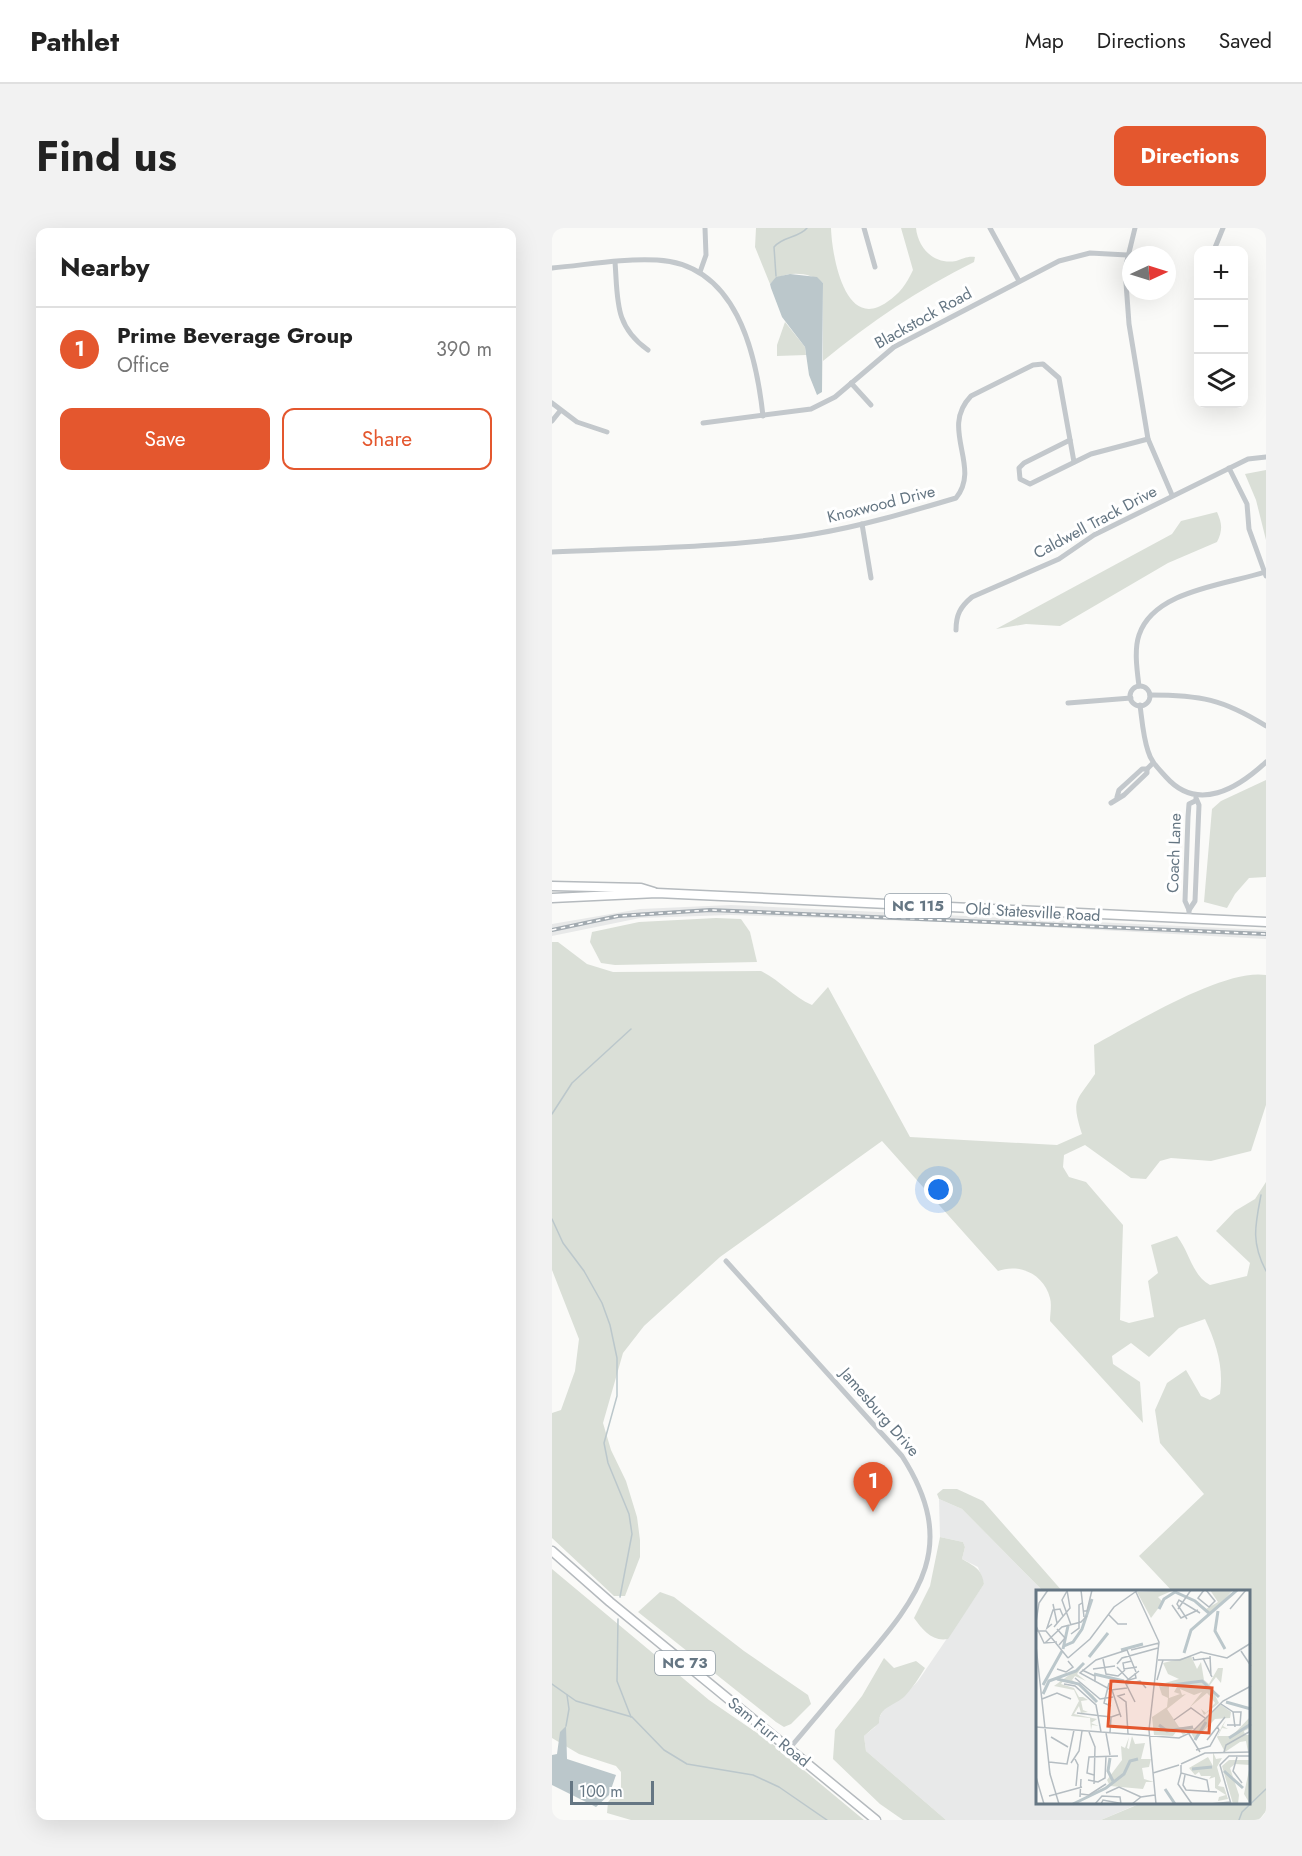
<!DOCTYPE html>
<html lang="en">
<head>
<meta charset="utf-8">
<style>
  body { margin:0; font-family:Jost,sans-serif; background:#f2f2f2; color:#222 }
  .controls { position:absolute; right:18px; top:18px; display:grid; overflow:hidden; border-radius:12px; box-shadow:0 6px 24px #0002 }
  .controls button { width:54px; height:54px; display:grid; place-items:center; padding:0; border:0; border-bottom:2px solid #e0e0e0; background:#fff; color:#222; font:30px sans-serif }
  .compass { position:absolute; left:570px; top:18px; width:54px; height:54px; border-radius:50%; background:#fff; box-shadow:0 6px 24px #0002; rotate:86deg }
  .scale { position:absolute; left:18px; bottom:15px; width:84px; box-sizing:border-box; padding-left:6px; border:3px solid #657683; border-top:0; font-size:16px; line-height:21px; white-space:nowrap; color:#657683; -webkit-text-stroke:4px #fff; paint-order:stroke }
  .you { position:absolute; left:387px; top:962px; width:21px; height:21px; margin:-15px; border:4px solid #fff; border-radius:50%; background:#1a73e8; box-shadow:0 0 0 9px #1a73e833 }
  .badge { display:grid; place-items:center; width:39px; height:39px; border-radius:50%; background:#e4572e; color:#fff; font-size:20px; font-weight:700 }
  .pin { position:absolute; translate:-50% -50px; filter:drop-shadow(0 2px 3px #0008) }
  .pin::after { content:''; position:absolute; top:32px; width:21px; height:18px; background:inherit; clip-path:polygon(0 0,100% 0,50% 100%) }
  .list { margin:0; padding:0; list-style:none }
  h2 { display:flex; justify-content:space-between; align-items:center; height:78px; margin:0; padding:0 24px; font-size:26px }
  h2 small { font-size:20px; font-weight:400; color:#767676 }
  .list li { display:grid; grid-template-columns:39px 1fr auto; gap:18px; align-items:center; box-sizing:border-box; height:84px; padding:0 24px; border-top:2px solid #e0e0e0 }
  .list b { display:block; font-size:22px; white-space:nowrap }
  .list p { margin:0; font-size:20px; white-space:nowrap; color:#767676 }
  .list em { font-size:20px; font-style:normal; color:#767676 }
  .actions { display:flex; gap:12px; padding:18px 24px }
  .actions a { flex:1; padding:14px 0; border:2px solid #e4572e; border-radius:12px; text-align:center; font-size:21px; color:#e4572e }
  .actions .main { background:#e4572e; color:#fff }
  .icon { flex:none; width:33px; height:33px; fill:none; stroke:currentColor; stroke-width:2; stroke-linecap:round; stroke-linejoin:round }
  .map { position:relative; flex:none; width:714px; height:1592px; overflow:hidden; border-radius:12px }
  header { display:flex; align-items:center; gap:36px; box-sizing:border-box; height:84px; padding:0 30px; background:#fff; border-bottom:2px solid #e0e0e0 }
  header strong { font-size:28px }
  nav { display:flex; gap:33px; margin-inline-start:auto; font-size:21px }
  .intro { display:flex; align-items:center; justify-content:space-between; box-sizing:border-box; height:144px; padding:0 36px }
  h1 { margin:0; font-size:42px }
  .button { padding:15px 27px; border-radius:12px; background:#e4572e; color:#fff; font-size:21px; font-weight:700 }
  main { display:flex; gap:36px; padding:0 36px }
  aside { flex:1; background:#fff; border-radius:12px; box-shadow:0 6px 24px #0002 }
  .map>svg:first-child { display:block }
  .built { fill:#e8e9e9 }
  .green { fill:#dadfd7 }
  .water { fill:#bbc7cb }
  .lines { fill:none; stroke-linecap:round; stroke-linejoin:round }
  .stream { stroke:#bbc7cb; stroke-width:1.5 }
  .primary-casing { stroke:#b5babe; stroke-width:11 }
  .minor { stroke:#c3c8cc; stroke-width:5 }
  .primary { stroke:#fff; stroke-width:8 }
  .rail-casing { stroke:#a2aab0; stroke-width:4 }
  .rail { stroke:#fff; stroke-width:1.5; stroke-dasharray:4.5; stroke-linecap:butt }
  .labels { text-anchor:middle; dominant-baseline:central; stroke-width:6; stroke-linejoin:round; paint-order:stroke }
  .shield { fill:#fff; stroke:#939fa8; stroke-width:1.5 }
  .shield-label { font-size:15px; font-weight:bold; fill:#657683 }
  .street-label { font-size:16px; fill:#657683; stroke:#fff }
  .inset-river { fill:none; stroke:#bbc7cb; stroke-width:3 }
  .inset-road { fill:none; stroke:#b5bdc2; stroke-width:1.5 }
  .view { fill:#e4572e; fill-opacity:0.15; stroke:#e4572e; stroke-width:3 }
  .inset-edge { fill:none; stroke:#657683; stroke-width:3 }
</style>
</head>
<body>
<header>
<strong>Pathlet</strong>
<nav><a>Map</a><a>Directions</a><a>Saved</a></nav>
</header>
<div class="intro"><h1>Find us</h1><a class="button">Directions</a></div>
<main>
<aside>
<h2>Nearby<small></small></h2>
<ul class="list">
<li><span class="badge">1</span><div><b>Prime Beverage Group</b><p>Office</p></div><em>390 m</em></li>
</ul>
<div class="actions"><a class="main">Save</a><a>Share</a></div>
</aside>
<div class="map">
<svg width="714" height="1592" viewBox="0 0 714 1592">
  <rect width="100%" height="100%" fill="#fafaf8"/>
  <g class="built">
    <path d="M179,677L714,702V711L420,695L178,687L88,690L0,708V696L88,681Z"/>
    <path d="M387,1271L410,1281L492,1364H486V1576H586L549,1592H394L314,1523L312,1508L323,1499L332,1480L350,1470L366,1453L432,1356L426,1339L410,1331L413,1319L411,1314L388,1309Z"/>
  </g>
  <g class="green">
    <path d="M204,0H279C280,28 293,104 335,74C348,65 354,57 361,42L349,0H364C366,20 382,37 404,33C411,31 415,28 423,29L422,34C367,61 318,94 271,133V55C258,43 229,42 218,56L203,19Z"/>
    <path d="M233,94L253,119L254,127L225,128V117Z"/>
    <path d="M714,242V312L704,272L693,246Z"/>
    <path d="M665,284C670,295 671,302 665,314L616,335L515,394L508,398L474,396L444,401L620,306L629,293Z"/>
    <path d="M714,552V649L697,650L683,666L675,680L652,674L660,581L669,573Z"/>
    <path d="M164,690L189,691L198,704L205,734L63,737L49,735L38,714L40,704L87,694Z"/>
    <path d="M0,714H6L35,736L61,744L209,743C229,753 241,769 260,777L276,759L358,909L505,917L530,906C519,871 524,874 543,846L542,817C581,796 672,740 714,747V877L699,923L659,933L619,930L608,933L594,951L579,950L533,917L512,927L511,939L517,949L534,954L571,997L568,1092L577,1095L602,1089L596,1053L606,1045L599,1017L625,1008C638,1025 640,1047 658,1057L695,1048L698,1035L664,1003L683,983L703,971L714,954V1583L707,1592H549L587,1576H698V1364H621L587,1328L652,1266L608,1215L603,1182L615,1155L634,1142L649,1168L658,1172L668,1166C672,1139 664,1115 653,1091L627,1100L597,1129L579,1115L560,1128L561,1136L588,1154L591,1195L498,1093C498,1086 500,1077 498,1070C492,1046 467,1035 446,1043L330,913L168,1029L92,1098L71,1125L51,1195L59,1222L74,1253L85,1289L88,1312V1329L73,1368H62L0,1310V1185L9,1182L23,1143L27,1111L0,1042Z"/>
    <path d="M391,1261H405L431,1273L511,1364H492L410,1281L387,1271L385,1266Z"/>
    <path d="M388,1309L411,1314L413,1319L410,1331C422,1338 430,1341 432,1356L396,1411C380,1414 371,1402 362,1390L378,1358Z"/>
    <path d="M0,1341L157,1472L218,1514L312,1592H79L55,1585L56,1574L69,1559V1544L64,1538L27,1526L0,1510Z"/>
    <path d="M108,1364L122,1369L192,1423L256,1467L259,1476L239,1496L232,1499L224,1494L86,1384Z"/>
    <path d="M332,1430L342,1440L364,1433L373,1440C367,1450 361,1459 353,1468C343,1478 327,1478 327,1495L312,1508L314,1523L394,1592H351L328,1576L281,1531L283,1502L310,1468Z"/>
  </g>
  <g class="water">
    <path d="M238,46L265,49L271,55L270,164L265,167L257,147L253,119L230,89L219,60L218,56L224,49Z"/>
    <path d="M14,1498L15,1531L64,1547L57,1567L44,1579L0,1557V1527L5,1526L8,1504Z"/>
  </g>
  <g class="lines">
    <g class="stream">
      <path d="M224,48L222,19C231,8 247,10 255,0"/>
      <path d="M0,886L20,855L79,801"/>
      <path d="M709,967C703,998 699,1014 714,1043"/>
      <path d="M0,991L11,1015L32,1043L50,1075L58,1097L65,1130V1168L52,1215L56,1235L77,1286L80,1306L68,1369"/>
      <path d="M66,1391L65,1453L79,1489"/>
      <path d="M0,1456L24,1473L80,1489L112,1522L135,1536L201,1547L227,1559L275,1592"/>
      <path d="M14,1498L17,1481L15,1467"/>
      <path d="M687,1592L690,1584L714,1561"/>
    </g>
    <g class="primary-casing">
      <g id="primary">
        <path d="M0,658L89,660L102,664"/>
        <path d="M0,670L105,665L714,694"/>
        <path d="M0,1323L58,1374L324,1592"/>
      </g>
    </g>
    <g class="minor">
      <path d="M312,0L323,39"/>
      <path d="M438,0L467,53"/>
      <path d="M583,0L573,41L577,96L596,211L620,267"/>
      <path d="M662,22L671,0"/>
      <path d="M63,34C66,72 62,98 96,122"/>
      <path d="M0,40C34,37 71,30 105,32C184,36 204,124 211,188"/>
      <path d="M148,44L154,27L153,0"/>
      <path d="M299,155L319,177"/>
      <path d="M0,175L25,194L55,204"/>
      <path d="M0,193L8,183"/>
      <path d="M151,195L259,181L283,169L342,119L507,33L538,25L575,27"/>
      <path d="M518,212L472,235L467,240L468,251L478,256L539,226L596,211"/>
      <path d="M677,240L695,276L697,301L714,348"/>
      <path d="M310,296L319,350"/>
      <path d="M0,324C86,320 177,320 262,306C310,298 357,284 404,270C430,238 387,201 419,168L481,137L491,136L507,150L522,234"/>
      <path d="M404,402C404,387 408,379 420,369L507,331L542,307L696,231L714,229"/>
      <path d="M587,458C585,442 582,422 587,407C602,362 674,357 713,344"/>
      <circle cx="588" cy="468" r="10"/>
      <path d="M598,467C648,467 671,471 714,498"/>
      <path d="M516,475L579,470"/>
      <path d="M588,477C590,492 591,508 596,523C599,534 607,541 614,549C646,585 686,560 714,534"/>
      <path d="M565,569L567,562L590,541H595L601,535"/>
      <path d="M559,575L572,567L595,545V541"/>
      <path d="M637,682L643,673L647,577L644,570"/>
      <path d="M637,692V682L633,673L636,589L637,576L643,573"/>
      <path d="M174,1033L350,1228C407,1317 369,1367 308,1437C284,1465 261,1493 237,1521"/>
    </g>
    <use href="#primary" class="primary"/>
    <g class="rail-casing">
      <path id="rail" d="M0,702L66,688L158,682L714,706"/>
    </g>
    <use href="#rail" class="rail"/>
  </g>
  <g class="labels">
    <g class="shield">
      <rect x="333" y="666" width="66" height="24" rx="4.5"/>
      <rect x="103" y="1423" width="60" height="24" rx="4.5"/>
    </g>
    <g class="shield-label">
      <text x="366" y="678">NC 115</text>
      <text x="133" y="1435">NC 73</text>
    </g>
    <g class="street-label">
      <text transform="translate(371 90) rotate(-29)">Blackstock Road</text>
      <text transform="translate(329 276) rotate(-14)">Knoxwood Drive</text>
      <text transform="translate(543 294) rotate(-28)">Caldwell Track Drive</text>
      <text transform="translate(622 625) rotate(-88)">Coach Lane</text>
      <text transform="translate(481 684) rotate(3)">Old Statesville Road</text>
      <text transform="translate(328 1184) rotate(49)">Jamesburg Drive</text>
      <text transform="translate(217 1504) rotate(39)">Sam Furr Road</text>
    </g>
  </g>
  <g transform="translate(484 1362)">
    <rect width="214" height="214" fill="#fafaf8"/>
    <path d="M138,0L122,7L127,12L115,28L101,2ZM174,0H197L175,24L170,19L182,12ZM155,66L161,79L165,72L168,90L173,94L182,78H187L185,93L180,87L174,95L183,113L168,125L165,119L170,123L179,113L174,106L171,103L154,117L166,102L158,105L144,99L146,105L150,104L131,119L143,137L159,138L147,145L142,139L137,146L118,145L116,127L131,117L132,108L126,105L122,93L133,96V108L144,104L138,102L141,97L129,93L143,89L132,84L127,73ZM47,75L41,84L50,91L39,86L36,90L57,105L62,112L39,93L27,91L25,94L38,98L43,107H47L52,110L45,111L47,120L52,122L45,123L43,116L38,124L61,129L55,133L63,136L56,135L55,140L54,128L35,126L43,111L38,100L18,96ZM184,114L195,122L194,128L179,129L159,150L155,143ZM214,127V138L208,141L209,145H214V160L212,162L210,151L204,152L189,162L181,147L186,136L190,130L187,136L192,139L186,138L182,146H196ZM96,146L99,154L109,153L105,169H115L113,177L106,178L108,189L118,192H110L107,199L74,196L71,190L86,170L85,156L89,158L93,147L91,158L93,159ZM177,162L180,169L186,168L181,177L185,191L182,196L188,197L192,209L182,211L183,207L190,205L179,198V187L173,189L175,186H165L163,182L159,185L153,178L172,167L177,176ZM193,170H214V214L208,204L214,175L199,174L194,178L203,205L202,214H197L186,176Z" fill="#dadfd7"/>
    <path class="inset-river" d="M123,19L128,9L139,2L159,11L174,24M182,21L179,41L189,59M28,56L37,52L46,39L56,9M27,59L32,36M85,60L107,54M148,63L155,40L201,0M53,67L72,43M58,84L88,91M21,89L43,94L61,112M7,95L26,61M136,95L166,91L183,107M7,104L13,91L40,81L48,73M190,112L215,119M123,135L131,141L157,137M193,148L215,134M159,150L170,132M74,168L72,181L77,191M156,179L176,177M188,181L207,198M129,199L139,214M37,214L70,198L88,184L94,171L102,169"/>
    <path class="inset-road" d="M45,0L48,27M99,0L123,52L113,140L120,214M168,0L162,8L173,17L179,11L170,0M31,1L26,10L35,35M17,14L21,33M136,15L145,28L162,20M142,19L155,0M194,19L210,0M47,21H51L56,0M72,24L82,34H91M151,29L141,14L143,10L164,23M0,32L3,13L12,0M16,34L11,38L17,20L24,19L27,26M0,36L8,53L21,52M18,37L34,18L31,0M21,39L29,48L23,55M0,41H10L32,68M35,44L43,38V15L46,13M9,53L26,37L45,32L51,26M0,56L14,184L23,214M95,60L123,53M205,61L215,76M174,66L175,86M157,67L158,70L174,68M32,68L54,49L78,17L102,0M167,68L176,87M67,69L70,84L82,86L89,80M122,70H144L165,62L191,68L215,53M96,71L87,73L88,79L101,77M81,74L86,68L122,58M81,77L93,90L100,88L99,83M21,79L30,82L37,77L32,71M57,79L79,76M46,80L59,86V92M39,88L64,109L77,107M121,90L127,70M73,93L68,113L75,116M28,94L39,96L60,115L65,142M90,94L104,91L110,98M91,98L75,100L44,83L60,70L91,60L100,82M76,100L85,127M89,104L82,106L90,112L92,144M6,109L21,103L35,109M99,112L89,92L103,81M185,114L197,122L199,137M41,123L75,127M138,130L155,118L169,128M191,135H204L205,122H197M0,137L143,148L156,142L187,111L215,96M53,142L59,157L58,194M70,143L74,165M74,143L75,127L84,124M153,144L164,162M15,147L32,157M171,150L189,127M160,160L174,156L183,140L181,136M188,162L190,155L213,142M201,167L197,181L206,193M39,169L42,175L40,196M13,172L31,174L38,140M35,173L43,161L46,141M145,174L169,163L215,162M145,175V183L171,190L173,201M117,183L143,175M145,183L142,194L156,214M58,185L51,183L53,167L82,166M149,185L147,195L150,200L181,202M0,187L8,214M52,190L62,192L69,188L70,166M70,203L83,197L105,207M45,204L53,205L70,194M13,206L46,197M44,207L45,189M59,214L66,206L84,207L85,214M65,214L67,210L88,214M96,214L105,207L119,205M174,214L195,212M195,214L184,175L193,166H215"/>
    <path class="view" d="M75,91L176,98L173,143L72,136Z"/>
    <rect width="214" height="214" class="inset-edge"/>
  </g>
</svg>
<div class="controls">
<button>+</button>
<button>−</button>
<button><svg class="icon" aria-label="layers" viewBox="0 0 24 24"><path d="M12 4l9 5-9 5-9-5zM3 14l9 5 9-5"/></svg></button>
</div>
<svg class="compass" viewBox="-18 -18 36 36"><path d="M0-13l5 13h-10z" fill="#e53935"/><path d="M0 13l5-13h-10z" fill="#767676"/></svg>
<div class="scale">100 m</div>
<div class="you"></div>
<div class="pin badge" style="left:321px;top:1284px">1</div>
</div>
</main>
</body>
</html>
